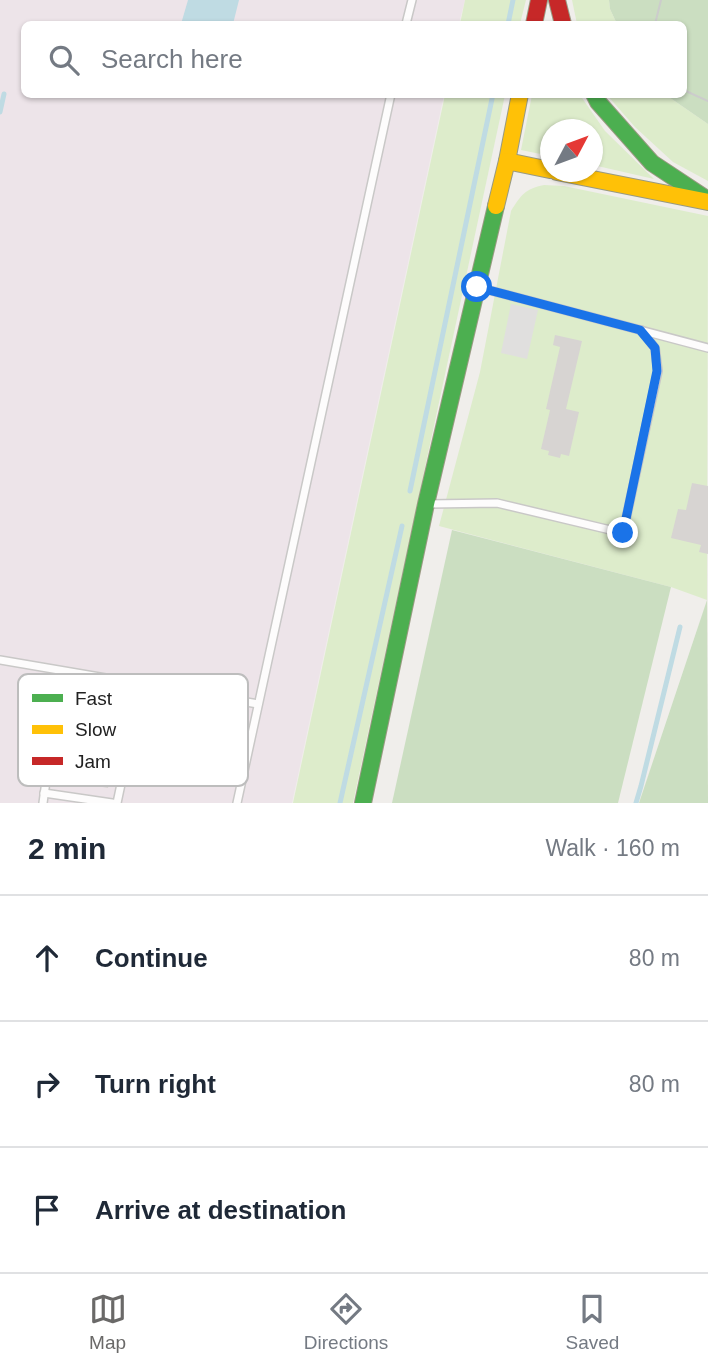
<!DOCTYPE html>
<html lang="en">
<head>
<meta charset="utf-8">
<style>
  body { margin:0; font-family:Arial,sans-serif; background:#f6f6f7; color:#1f2937 }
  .compass { position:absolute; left:540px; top:119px; width:63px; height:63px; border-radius:50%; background:#fff; box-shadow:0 2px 5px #0004; rotate:49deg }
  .stop { position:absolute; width:21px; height:21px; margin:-16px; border:5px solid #1a73e8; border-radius:50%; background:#fff }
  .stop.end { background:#1a73e8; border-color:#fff; box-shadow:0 2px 7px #0008 }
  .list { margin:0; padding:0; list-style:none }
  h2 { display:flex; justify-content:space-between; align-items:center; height:91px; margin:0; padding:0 28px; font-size:30px }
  h2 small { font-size:23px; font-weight:400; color:#747a83 }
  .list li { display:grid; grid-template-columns:46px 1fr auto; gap:21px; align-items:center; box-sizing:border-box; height:126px; padding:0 28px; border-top:2px solid #e0e1e3 }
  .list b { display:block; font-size:26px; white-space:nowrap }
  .list em { font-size:23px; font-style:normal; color:#747a83 }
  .icon { flex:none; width:38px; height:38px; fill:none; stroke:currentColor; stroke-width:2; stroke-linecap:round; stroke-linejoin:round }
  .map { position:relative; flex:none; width:708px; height:803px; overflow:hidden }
  .search { position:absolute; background:#fff; box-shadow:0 2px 5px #0004; left:21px; right:21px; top:21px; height:77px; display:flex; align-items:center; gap:18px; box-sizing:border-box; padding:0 24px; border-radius:10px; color:#747a83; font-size:26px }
  .sheet { height:469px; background:#fff }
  nav { display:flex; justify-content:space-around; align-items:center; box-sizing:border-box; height:98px; border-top:2px solid #e0e1e3; background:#fff; font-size:19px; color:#747a83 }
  nav a { display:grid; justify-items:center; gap:4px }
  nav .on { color:#6a6968 }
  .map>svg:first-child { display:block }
  .industrial { fill:#ede4e9 }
  .grass { fill:#ddeccb }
  .forest { fill:#cbdec1 }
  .parking { fill:#e0dfde }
  .water { fill:#bfdbe3 }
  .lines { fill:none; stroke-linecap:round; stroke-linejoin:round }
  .stream { stroke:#bfdbe3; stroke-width:5 }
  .building { fill:#d7d4d2 }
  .lane-casing { stroke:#c9c8c7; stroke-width:10 }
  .fast-casing { stroke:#999a82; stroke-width:18 }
  .slow-casing { stroke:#999a82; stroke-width:18 }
  .jam-casing { stroke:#999a82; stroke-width:18 }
  .lane { stroke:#fdfcfc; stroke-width:7 }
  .fast { stroke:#4caf50; stroke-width:16 }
  .slow { stroke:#ffc107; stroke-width:16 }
  .jam { stroke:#c62828; stroke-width:16 }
  .tram { stroke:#ccc; stroke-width:2 }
  .route { stroke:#1a73e8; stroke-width:9 }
  .key { fill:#fff; stroke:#bdbdbd; stroke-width:2 }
  .key-label { font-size:19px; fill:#222 }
</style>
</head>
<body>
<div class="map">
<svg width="708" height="803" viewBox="0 0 708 803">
  <rect width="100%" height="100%" fill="#f0eeeb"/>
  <path class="industrial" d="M0,0H465L459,24H24V94L444,95L292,803H0Z"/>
  <g class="grass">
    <path d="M465,0H526L520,24H460Z"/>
    <path d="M572,0H609L610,9L617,24H577Z"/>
    <path d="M445,95H505L353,803H293Z"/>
    <path d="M532,95H580L605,131L654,179L593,165L592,130H550V156L521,150Z"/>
    <path d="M607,95H666L708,124V181L673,162L635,127Z"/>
    <path d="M544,185L564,186L708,216L707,600L671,587L439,526L480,372L511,211C521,195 525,189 544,185Z"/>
  </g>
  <g class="forest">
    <path d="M609,0H708V124L666,95L684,94V24H617L610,9Z"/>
    <path d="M452,530L671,587L618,803H392Z"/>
    <path d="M707,600L708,803H639Z"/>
  </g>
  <path class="parking" d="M511,304L538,310L527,359L501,353Z"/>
  <path class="water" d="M188,0H239L233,24H181Z"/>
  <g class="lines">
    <g class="stream">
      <path d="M508,24L513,0"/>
      <path d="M0,112L4,94"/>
      <path d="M410,491L493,94"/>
      <path d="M340,803L402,526"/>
      <path d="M636,803L641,786L680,627"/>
    </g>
  </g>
  <g class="building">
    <path d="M555,335L582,341L566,409L579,412L569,456L561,454L560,458L548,455L549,451L541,449L550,410L546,409L560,347L553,345Z"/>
    <path d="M692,483L708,486V554L699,552L701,545L671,538L678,509L686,510Z"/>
    <path d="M89,709L121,716L108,788L75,782Z"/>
  </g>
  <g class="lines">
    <g class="lane-casing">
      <g id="lane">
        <path d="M406,24L412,0"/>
        <path d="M481,288L708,348"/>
        <path d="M429,504L497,503L623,533L658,371L655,348L641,330"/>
        <path d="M0,660L258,704"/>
        <path d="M44,793L112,803"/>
        <path d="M43,803L61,672"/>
        <path d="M117,803L142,685"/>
        <path d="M237,803L391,94"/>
      </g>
    </g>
    <g class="fast-casing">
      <g id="fast">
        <path d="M594,94L598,102L652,163L708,200"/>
        <path d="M363,803L426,504L496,206"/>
      </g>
    </g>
    <g class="slow-casing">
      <g id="slow">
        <path d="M507,161L520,94"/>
        <path d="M557,172L708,202"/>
        <path d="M496,206L507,161L550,170"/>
      </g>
    </g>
    <g class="jam-casing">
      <g id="jam">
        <path d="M557,0L563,24"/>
        <path d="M534,24L539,0"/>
      </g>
    </g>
    <use href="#lane" class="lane"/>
    <use href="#fast" class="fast"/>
    <use href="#slow" class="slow"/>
    <use href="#jam" class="jam"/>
    <g class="tram">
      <path d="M655,24L661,0"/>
      <path d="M684,89L688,92L708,101"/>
    </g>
  </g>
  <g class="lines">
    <path class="route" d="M477,287L640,330L655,348L657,371L623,533"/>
  </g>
  <rect x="18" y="674" width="230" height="112" rx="10" class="key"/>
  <rect x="32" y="694" width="31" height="8" fill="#4caf50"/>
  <rect x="32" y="725" width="31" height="9" fill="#ffc107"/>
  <rect x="32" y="757" width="31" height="8" fill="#c62828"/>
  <g class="key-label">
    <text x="75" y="705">Fast</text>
    <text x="75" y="736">Slow</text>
    <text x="75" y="768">Jam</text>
  </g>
</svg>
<svg class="compass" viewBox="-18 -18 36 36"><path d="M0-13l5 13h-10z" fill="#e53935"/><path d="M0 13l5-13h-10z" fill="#747a83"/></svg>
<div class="stop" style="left:477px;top:287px"></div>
<div class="stop end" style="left:623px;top:533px"></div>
<div class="search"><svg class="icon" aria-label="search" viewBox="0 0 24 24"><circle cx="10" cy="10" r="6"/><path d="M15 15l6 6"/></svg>Search here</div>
</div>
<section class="sheet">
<h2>2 min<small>Walk · 160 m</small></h2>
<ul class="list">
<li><svg class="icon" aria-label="ahead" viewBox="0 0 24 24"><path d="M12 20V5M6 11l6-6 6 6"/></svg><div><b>Continue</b></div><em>80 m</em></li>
<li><svg class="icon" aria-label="right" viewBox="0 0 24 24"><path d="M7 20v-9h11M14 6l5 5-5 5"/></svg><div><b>Turn right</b></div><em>80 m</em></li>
<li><svg class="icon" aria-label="arrive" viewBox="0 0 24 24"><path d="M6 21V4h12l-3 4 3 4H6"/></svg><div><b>Arrive at destination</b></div></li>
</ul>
</section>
<nav>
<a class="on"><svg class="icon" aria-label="map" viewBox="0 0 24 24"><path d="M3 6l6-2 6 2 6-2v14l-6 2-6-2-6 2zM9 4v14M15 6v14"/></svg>Map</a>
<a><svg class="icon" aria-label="directions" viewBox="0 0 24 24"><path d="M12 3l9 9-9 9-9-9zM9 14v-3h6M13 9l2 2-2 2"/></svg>Directions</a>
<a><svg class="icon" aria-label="saved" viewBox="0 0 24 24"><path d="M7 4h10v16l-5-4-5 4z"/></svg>Saved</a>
</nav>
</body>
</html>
